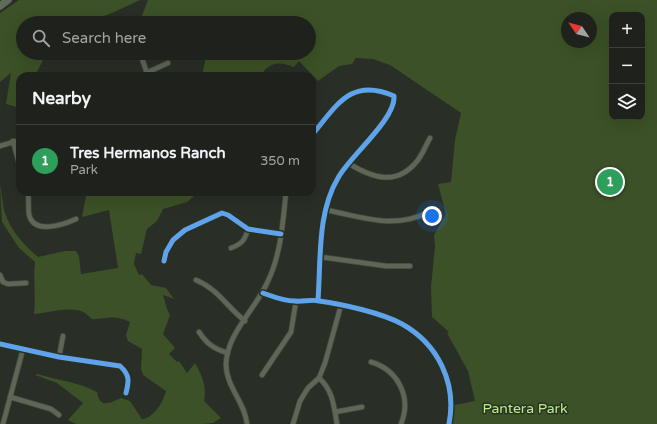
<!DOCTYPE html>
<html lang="en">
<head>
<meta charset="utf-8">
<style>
  body { margin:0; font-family:"Varela Round",sans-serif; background:#2c2f29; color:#f1f3f6 }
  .controls { position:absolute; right:12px; top:12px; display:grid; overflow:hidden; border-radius:8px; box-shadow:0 4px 16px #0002 }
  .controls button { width:36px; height:36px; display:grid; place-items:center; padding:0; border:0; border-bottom:1px solid #3c3f3b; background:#1f221c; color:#f1f3f6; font:20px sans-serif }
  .compass { position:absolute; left:561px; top:12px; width:36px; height:36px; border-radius:50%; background:#1f221c; box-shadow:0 4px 16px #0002; rotate:305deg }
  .you { position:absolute; left:432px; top:216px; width:14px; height:14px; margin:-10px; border:3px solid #fff; border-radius:50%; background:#1a73e8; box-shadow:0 0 0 6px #1a73e833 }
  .badge { display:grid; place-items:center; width:26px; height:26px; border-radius:50%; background:#aaafa6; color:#fff; font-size:13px; font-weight:700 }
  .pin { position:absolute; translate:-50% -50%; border:2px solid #fff; box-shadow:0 1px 4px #0006 }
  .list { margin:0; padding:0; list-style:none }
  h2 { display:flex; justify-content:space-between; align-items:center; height:52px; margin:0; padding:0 16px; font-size:17px }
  h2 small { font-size:13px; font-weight:400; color:#a1a4a3 }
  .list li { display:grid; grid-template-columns:26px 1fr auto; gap:12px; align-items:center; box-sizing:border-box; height:72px; padding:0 16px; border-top:1px solid #3c3f3b }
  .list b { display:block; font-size:15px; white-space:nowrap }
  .list p { margin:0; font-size:13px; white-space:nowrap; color:#a1a4a3 }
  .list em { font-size:13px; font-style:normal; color:#a1a4a3 }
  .icon { flex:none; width:22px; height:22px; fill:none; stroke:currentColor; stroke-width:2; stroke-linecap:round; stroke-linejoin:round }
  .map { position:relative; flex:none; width:657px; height:424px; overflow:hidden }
  .search { position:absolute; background:#1f221c; box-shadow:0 4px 16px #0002; left:16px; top:16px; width:300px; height:44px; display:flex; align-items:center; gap:10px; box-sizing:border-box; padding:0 14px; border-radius:22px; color:#a1a4a3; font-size:15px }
  .panel { position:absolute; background:#1f221c; box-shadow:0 4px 16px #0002; left:16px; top:72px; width:300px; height:124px; border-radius:12px }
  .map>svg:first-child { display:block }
  .green { fill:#3c5127; fill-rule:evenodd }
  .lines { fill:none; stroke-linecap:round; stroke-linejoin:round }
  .minor-casing { stroke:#454942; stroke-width:6 }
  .highway-casing { stroke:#454942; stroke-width:8 }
  .minor { stroke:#5e6656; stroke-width:4.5 }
  .highway { stroke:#616c58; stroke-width:7 }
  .cycleway-casing { stroke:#293122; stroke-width:8 }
  .cycleway { stroke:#60a3ed; stroke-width:5 }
  .labels { text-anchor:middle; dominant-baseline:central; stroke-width:3; stroke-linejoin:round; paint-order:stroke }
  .park-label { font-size:14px; fill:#b9ef87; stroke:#293122 }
</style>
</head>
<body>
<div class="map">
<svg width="657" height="424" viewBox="0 0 657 424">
  <rect width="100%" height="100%" fill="#292e26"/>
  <g class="green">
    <path d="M19,0H140L112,13L85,23H23V53H38L43,60L35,76H20V108L6,104L11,73L0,82V13Z"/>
    <path d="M148,0H657V424H452L454,405L475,401L468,371L447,333L449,332L432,317L431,287L435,246L434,235L446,214L438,184L451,182L455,140L461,113L390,65L373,59L356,58L352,64L339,66L318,81L299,61L294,67C278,61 270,62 260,76H202L206,56L198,53H309V23H143L140,21ZM612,15H642V117H612ZM567,18H591V42H567Z"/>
    <path d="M0,185C2,194 2,204 5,213C11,231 24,245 38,257L65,251H76L79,256L81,274L118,268L109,210L82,217L86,196L78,192H199L187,202L163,209L157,221L147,229L141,254L136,253L134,264L139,275L142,274L151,285L166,288L174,299L163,295L167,309L170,315L163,334L175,348L169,354L177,362L179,361L187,373L195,363C202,376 207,386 204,401L221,418L213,423L202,424H76L68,420L83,403L57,383L35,375L37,374C57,380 78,382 97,392C100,410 111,402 121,398L130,401L142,419C154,418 163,402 166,391L143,375L141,369L142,349L128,341L126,335L130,322C113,314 109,319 92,319C89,317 88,315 85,313C72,305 49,313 34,314C36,296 33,279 35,262L19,248L2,222Z"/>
  </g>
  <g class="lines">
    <g class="minor-casing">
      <g id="minor">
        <path d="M140,53L148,76"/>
        <path d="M146,73L168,63"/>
        <path d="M312,135C337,105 351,77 394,96C396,119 349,157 338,178C317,213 321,260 318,300"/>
        <path d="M13,141L20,167"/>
        <path d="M0,146L20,140"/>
        <path d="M348,163C372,178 397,187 418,160C423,153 426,145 430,138"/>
        <path d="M28,192C29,199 28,207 29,214C33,235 63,225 76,219"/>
        <path d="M326,210C363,217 393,230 429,212"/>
        <path d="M231,248C242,244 245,240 248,229"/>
        <path d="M321,257L386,266H410"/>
        <path d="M164,261L166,252L173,240L185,230L222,213L228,215L248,229L281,234"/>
        <path d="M0,275L3,282L8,284L26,283"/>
        <path d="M196,280C218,289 227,307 245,321"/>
        <path d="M263,293C274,297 283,301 295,301C303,302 311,299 319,301C342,304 382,313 402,324C438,344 457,383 449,424"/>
        <path d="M199,332C207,344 214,349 228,353"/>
        <path d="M0,344L59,357L120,366C130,375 129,381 126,393"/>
        <path d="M59,357L63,336"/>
        <path d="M371,362C398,370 412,397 401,424"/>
        <path d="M262,375L291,332L296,301"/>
        <path d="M319,378C333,390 334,407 337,424"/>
        <path d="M10,397L51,409L59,415"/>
        <path d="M335,412L362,407"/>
        <path d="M3,424L23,349"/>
        <path d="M247,424C245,402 226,387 226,364C227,333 256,309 268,281C281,254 283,221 286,192"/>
        <path d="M293,424L300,401L308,388L319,378L325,363L341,305"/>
      </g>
    </g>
    <g class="highway-casing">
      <path id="highway" d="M0,6L8,0"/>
    </g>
    <use href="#minor" class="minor"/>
    <use href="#highway" class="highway"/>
    <g class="cycleway-casing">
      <g id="cycleway">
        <path d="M312,135C337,105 351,77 394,96C396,119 349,157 338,178C317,213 321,260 318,300"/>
        <path d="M164,261L166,252L173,240L185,230L222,213L228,215L248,229L281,234"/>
        <path d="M263,293C274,297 283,301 295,301C303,302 311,299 319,301C342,304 382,313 402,324C438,344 457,383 449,424"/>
        <path d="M0,344L59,357L120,366C130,375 129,381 126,393"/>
      </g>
    </g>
    <use href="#cycleway" class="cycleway"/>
  </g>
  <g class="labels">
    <g class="park-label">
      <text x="525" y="408">Pantera Park</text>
    </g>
  </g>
</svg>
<div class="controls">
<button>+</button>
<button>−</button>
<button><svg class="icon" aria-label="layers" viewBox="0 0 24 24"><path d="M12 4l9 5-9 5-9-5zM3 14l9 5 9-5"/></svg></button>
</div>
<svg class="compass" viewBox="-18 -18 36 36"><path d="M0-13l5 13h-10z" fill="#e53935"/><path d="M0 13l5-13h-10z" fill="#a1a4a3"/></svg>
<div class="you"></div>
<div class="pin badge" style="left:610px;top:182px;background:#2e9e5b">1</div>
<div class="search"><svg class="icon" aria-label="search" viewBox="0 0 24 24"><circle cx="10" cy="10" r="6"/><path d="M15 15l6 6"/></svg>Search here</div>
<section class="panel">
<h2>Nearby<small></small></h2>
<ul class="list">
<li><span class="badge" style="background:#2e9e5b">1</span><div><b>Tres Hermanos Ranch</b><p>Park</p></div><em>350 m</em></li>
</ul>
</section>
</div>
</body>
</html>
